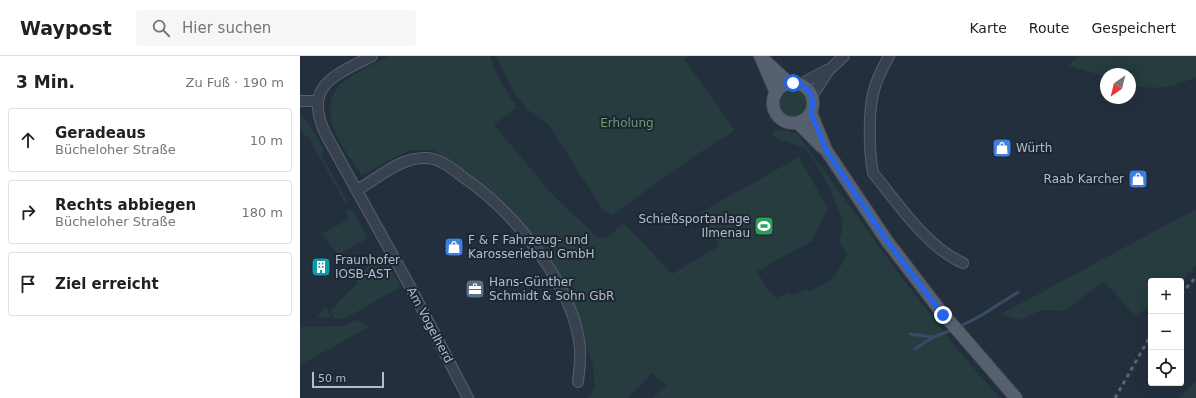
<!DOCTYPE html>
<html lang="de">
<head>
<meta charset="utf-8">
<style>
  body { margin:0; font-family:"DejaVu Sans",sans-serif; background:#f6f6f6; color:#202124 }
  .controls { position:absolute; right:12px; bottom:12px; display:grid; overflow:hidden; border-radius:4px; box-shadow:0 4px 16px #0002 }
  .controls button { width:36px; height:36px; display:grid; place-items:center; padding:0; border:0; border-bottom:1px solid #e0e0e0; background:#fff; color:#202124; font:20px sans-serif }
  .compass { position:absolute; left:800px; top:12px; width:36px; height:36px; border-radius:50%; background:#fff; box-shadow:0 4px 16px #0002; rotate:215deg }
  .scale { position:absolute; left:12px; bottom:10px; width:72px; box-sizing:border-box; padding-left:4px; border:2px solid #b4bcc9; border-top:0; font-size:11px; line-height:14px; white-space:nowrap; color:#b4bcc9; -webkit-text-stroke:3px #1d2633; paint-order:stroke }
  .stop { position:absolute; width:12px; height:12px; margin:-9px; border:3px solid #2563eb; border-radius:50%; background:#fff }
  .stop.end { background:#2563eb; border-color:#fff; box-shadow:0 1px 4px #0008 }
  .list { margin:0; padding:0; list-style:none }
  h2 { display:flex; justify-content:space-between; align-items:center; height:52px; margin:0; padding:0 16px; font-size:17px }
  h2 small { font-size:13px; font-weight:400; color:#757577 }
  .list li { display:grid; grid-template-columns:26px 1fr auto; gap:12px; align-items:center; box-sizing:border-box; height:64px; margin:0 8px 8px; padding:0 8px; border:1px solid #e0e0e0; border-radius:4px }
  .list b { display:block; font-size:15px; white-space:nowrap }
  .list p { margin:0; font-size:13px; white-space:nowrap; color:#757577 }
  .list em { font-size:13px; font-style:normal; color:#757577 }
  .icon { flex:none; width:22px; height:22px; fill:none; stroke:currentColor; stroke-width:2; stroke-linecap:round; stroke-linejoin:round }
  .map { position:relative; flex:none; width:896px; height:342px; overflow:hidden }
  header { display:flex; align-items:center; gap:24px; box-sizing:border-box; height:56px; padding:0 20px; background:#fff; border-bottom:1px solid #e0e0e0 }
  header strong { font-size:19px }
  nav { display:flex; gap:22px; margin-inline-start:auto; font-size:14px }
  .search { width:280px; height:36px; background:#f6f6f6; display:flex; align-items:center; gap:10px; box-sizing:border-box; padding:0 14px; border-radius:4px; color:#757577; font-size:15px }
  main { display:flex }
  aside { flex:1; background:#fff }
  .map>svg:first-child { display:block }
  .green { fill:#263c3f }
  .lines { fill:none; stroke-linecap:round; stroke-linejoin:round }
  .stream { stroke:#394c67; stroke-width:3 }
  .minor-casing { stroke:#565f6c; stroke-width:12 }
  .major-casing { stroke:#414a57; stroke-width:14 }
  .minor { stroke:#38414e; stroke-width:10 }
  .major { stroke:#56606e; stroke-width:12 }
  .rail { stroke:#5a6575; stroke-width:3; stroke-dasharray:4 4; stroke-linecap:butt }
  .route { stroke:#2563eb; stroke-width:5 }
  .labels { text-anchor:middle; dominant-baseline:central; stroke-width:4; stroke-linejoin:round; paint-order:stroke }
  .park-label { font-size:12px; fill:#6b9a76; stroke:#1d2633 }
  .poi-label { font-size:12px; fill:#b4bcc9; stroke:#1d2633; text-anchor:start }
  .street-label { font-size:12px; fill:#b4bcc9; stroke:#1d2633 }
</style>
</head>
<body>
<header>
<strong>Waypost</strong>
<div class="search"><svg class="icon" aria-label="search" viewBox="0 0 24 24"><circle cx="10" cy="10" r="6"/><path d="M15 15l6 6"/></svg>Hier suchen</div>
<nav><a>Karte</a><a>Route</a><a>Gespeichert</a></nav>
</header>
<main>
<aside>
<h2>3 Min.<small>Zu Fuß · 190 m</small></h2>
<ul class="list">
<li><svg class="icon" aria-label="ahead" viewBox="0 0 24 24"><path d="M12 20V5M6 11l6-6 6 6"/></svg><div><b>Geradeaus</b><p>Bücheloher Straße</p></div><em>10 m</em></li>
<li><svg class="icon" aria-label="right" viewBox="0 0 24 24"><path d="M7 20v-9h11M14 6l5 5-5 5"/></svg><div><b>Rechts abbiegen</b><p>Bücheloher Straße</p></div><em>180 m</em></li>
<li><svg class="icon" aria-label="arrive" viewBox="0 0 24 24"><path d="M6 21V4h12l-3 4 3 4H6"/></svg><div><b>Ziel erreicht</b></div></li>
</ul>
</aside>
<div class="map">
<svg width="896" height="342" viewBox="0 0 896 342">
  <rect width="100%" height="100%" fill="#242f3e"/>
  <g class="green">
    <path d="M89,0H190L197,19L217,52L194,69L252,138L297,181L306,182L324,167L372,218L419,190L401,156L499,101L528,153L512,185L457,215L467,233L477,242L488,236L491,239L507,233L510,235L534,222L547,199L539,185C541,179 543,173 542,167C541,152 516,102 505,93C495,86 480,87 472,78L476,73L497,77L597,215L662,299L700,342H352L367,329L352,317L328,342H287L295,332L293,310L276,258L250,202L211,154L150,104L133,94H111L91,103L62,119C46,96 15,57 39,30C50,18 75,8 89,0Z"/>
    <path d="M196,0H388L384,3L435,74L396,99L312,159L303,154L248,68L228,54L216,40Z"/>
    <path d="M780,0H896V21C875,30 853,36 830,28V18H806V21L768,9Z"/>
    <circle cx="493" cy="47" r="13"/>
    <path d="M0,60L9,67L23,92L22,101L48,146L45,147L8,80L5,81L0,72Z"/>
    <path d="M51,153L68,182L38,199L21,178L49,163L46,156Z"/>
    <path d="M896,153V209L881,226L851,225V251L834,259L804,225L765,255L741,254L720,264L701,258Z"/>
    <path d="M81,197L100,229L99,232L46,262L35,263L30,255L58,227L55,223Z"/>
    <path d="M26,251L32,262L17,261Z"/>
    <path d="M58,264L69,271L0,309V271L42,270Z"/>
    <path d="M896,325V342H879Z"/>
  </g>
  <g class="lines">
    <g class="stream">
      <path d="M659,271L682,259L718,236"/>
      <path d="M610,278L632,281"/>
      <path d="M615,293L633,281L652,274"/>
    </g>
    <g class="minor-casing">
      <g id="minor">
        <path d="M72,0C34,20 2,29 26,79L112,234L168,342"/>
        <path d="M589,0C583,11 577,22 574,34C568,54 569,96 573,117C598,147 625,190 663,207"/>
        <path d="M501,28L527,14"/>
        <path d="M512,40L529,14L544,0"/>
        <path d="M0,45H18"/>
        <path d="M57,134C79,122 101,100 128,102C143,103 158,118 170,126C218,161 274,231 280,292C281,303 279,315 278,326"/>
      </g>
    </g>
    <g class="major-casing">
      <g id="major">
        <path d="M460,0L489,27"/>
        <path d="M462,4L476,37"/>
        <circle cx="493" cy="47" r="20"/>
        <path d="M511,57L526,94L587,185L639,253L716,342"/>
        <path d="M498,67L522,91"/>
      </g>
    </g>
    <use href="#minor" class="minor"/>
    <use href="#major" class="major"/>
    <g class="rail">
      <path d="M881,238L896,221"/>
      <path d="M815,342L851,279"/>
    </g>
  </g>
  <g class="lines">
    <path class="route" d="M493,27L504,30L510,37L513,47L511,57L526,94L587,185L643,259"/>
  </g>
  <defs>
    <g id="shop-square" transform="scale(1)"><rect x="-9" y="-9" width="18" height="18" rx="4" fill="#3f7fe0" stroke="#1d2633"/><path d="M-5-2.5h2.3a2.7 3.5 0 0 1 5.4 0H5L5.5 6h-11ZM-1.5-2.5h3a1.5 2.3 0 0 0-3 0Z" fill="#fff"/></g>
    <g id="stadium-square" transform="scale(1)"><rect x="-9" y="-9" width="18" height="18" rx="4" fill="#2e9e5b" stroke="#1d2633"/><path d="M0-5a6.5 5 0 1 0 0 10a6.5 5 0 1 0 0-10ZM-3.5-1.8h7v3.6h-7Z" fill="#fff"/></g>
    <g id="building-square" transform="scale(1)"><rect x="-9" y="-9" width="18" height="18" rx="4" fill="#0f9aa8" stroke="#1d2633"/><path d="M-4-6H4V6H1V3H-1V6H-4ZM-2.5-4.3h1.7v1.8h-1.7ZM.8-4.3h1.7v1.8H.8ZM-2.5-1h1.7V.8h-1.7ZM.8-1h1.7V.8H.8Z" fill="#fff"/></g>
    <g id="office-square" transform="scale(1)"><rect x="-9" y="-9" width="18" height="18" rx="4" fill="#5c6f8a" stroke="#1d2633"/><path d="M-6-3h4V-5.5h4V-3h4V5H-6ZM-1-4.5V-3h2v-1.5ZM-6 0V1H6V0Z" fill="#fff"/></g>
  </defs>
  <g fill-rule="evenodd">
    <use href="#shop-square" x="702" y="92"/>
    <use href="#shop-square" x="838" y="123"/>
    <use href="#stadium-square" x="464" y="170"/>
    <use href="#shop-square" x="154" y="191"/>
    <use href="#building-square" x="21" y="211"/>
    <use href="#office-square" x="175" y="233"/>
  </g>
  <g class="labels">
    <g class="park-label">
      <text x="327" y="67">Erholung</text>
    </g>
    <g class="poi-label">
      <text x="716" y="92">Würth</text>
      <text x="824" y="123" text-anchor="end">Raab Karcher</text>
      <text x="450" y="163" text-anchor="end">Schießsportanlage<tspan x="450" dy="14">Ilmenau</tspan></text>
      <text x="168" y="184">F &amp; F Fahrzeug- und<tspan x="168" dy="14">Karosseriebau GmbH</tspan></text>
      <text x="35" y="204">Fraunhofer<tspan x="35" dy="14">IOSB-AST</tspan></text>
      <text x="189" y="226">Hans-Günther<tspan x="189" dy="14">Schmidt &amp; Sohn GbR</tspan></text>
    </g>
    <g class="street-label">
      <text transform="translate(130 269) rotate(62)">Am Vogelherd</text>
    </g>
  </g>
</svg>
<div class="controls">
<button>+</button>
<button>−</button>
<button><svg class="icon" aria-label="locate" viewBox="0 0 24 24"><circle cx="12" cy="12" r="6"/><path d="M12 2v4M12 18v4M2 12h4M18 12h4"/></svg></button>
</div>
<svg class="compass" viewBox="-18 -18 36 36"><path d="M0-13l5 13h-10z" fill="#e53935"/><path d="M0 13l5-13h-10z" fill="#757577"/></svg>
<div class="scale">50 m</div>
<div class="stop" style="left:493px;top:27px"></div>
<div class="stop end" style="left:643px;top:259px"></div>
</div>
</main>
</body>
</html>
